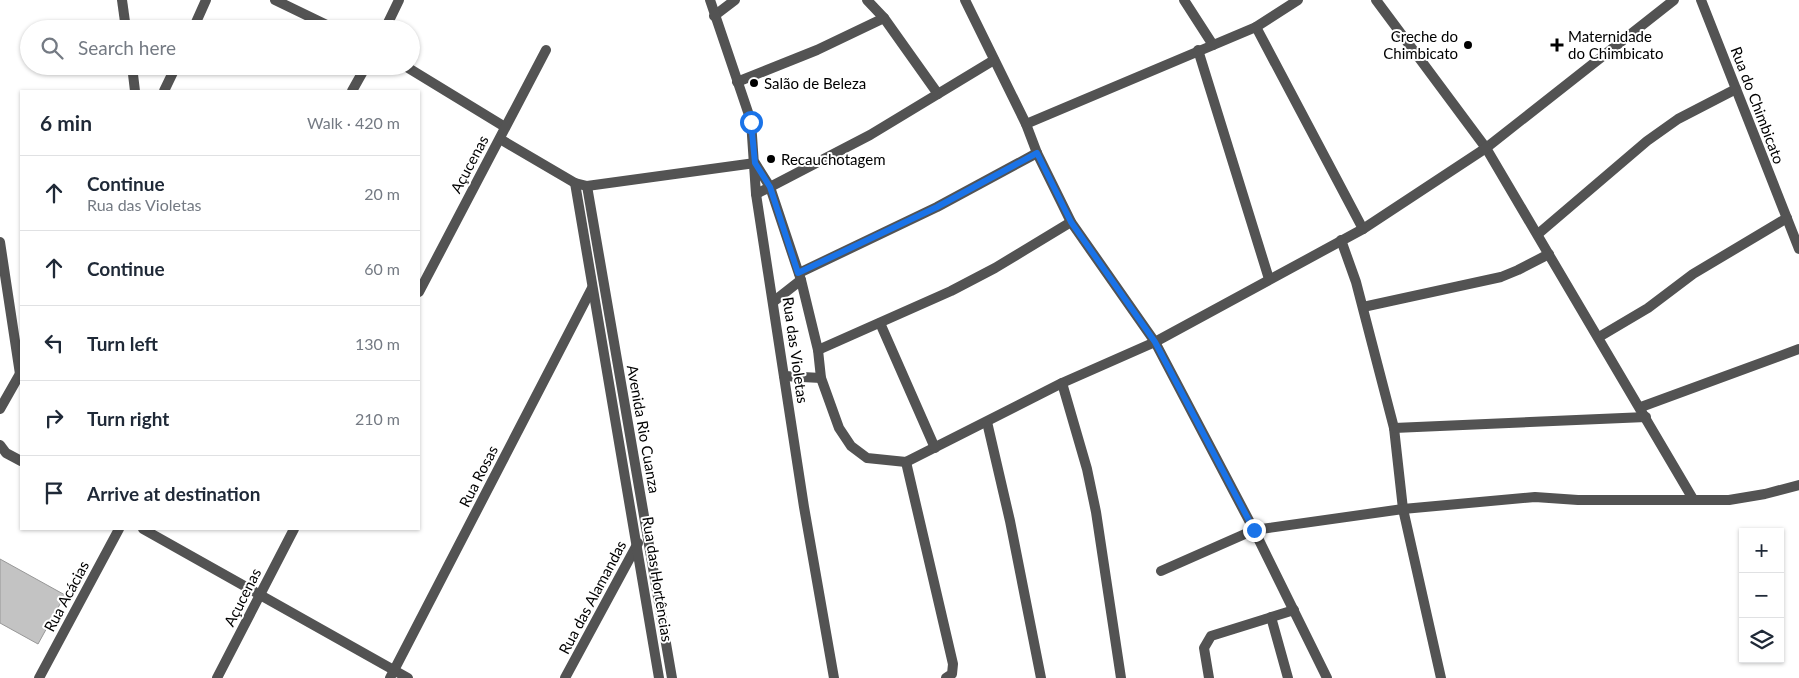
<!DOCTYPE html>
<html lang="en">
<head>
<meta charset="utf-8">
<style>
  body { margin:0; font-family:Lato,sans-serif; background:#f2f2f3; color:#1f2937 }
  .controls { position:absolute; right:15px; bottom:15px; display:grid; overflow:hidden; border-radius:0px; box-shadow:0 1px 4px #0004 }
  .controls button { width:45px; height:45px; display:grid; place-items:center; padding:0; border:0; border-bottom:1px solid #e0e1e3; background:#fff; color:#1f2937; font:25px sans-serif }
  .stop { position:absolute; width:15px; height:15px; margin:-11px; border:4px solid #1a73e8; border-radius:50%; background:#fff }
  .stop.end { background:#1a73e8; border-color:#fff; box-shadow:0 1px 5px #0008 }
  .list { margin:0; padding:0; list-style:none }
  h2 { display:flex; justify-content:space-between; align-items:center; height:65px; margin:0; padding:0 20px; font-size:21px }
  h2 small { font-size:16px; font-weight:400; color:#747a83 }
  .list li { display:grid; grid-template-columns:32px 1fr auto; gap:15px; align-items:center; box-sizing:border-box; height:75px; padding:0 20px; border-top:1px solid #e0e1e3 }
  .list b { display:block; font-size:19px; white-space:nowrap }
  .list p { margin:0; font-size:16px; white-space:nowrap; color:#747a83 }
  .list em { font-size:16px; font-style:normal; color:#747a83 }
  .icon { flex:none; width:28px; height:28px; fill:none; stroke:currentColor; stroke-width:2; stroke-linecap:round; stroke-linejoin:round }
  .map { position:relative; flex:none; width:1799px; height:678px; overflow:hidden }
  .search { position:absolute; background:#fff; box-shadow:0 1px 4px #0004; left:20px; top:20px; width:400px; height:55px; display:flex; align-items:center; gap:12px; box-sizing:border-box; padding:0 18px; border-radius:28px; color:#747a83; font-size:19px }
  .panel { position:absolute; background:#fff; box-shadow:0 1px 4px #0004; left:20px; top:90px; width:400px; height:440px; border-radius:0px }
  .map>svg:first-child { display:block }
  .building { fill:#c3c3c3; stroke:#979797 }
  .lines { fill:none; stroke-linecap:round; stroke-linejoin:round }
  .minor { stroke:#535353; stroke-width:10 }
  .tertiary { stroke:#535353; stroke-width:10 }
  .route { stroke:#1a73e8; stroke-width:6 }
  .poi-dot { fill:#000; stroke:#fff; stroke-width:2 }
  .labels { text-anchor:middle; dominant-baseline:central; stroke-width:4; stroke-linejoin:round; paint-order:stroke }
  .poi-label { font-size:15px; fill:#000; stroke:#fff; text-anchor:start }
  .street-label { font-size:15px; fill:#000; stroke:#fff }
</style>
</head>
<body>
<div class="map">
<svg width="1799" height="678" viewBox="0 0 1799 678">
  <rect width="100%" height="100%" fill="#fff"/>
  <path class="building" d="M0,559L65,595L38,644L0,623Z"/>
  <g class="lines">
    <g class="minor">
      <path d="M122,0L126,29"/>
      <path d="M275,0L335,29"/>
      <path d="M867,0L884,18L938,94"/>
      <path d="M965,0L1026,124L1037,153L1071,222L1155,342L1254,530L1327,678"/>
      <path d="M1184,0L1213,45"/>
      <path d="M1376,0L1486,148L1693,499"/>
      <path d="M714,16L735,0"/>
      <path d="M1256,27L1363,229"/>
      <path d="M193,29L206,0"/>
      <path d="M385,29L399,0"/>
      <path d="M1198,50L1269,279"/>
      <path d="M132,66L135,91"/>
      <path d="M405,66L505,127"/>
      <path d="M737,82L817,50L884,18"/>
      <path d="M164,91L176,66"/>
      <path d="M352,91L366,66"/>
      <path d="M1026,124L1256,27L1298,0"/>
      <path d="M500,139L575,183"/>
      <path d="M587,186L672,678"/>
      <path d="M756,194L770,187L801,280L818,350L821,378L839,428L851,446L867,458L906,462L1062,383L1155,342L1363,229L1486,148L1674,0"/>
      <path d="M1538,234L1647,141L1678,119L1736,89"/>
      <path d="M1341,240L1356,282L1394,428L1403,509L1441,678"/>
      <path d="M0,242L20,374"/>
      <path d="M799,273L937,207L1037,153"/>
      <path d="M419,292L546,50"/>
      <path d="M773,302L801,280"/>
      <path d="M1363,307L1501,277L1518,270L1549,254"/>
      <path d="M880,323L935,448"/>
      <path d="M1599,337L1648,308L1693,274L1787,218"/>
      <path d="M818,350L951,291L995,268L1071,222"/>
      <path d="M784,376L821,378"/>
      <path d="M1062,383L1087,469L1096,512L1121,678"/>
      <path d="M1641,407L1799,349"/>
      <path d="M0,409L21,372"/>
      <path d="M987,422L1010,521L1041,678"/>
      <path d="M1394,428L1646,417"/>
      <path d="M0,445L6,453L21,461"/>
      <path d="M906,462L953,664L952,674L946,678"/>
      <path d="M143,529L408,678"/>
      <path d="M1161,571L1254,530L1403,509L1535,497L1578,500H1729L1765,494L1799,485"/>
      <path d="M1271,617L1288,678"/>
      <path d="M39,678L119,529"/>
      <path d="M217,678L294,529"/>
      <path d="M390,678L592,288"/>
      <path d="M565,678L638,543"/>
      <path d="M659,678L575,183L587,186L755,163L770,187L870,135L994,60"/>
      <path d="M1209,678L1204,648L1211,636L1294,610"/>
    </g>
    <g class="tertiary">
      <path d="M710,0L751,121L756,194L804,507L834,678"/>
      <path d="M1701,0L1799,249"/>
    </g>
  </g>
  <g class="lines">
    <path class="route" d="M751,122L755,163L770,187L798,273L937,207L1037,153L1071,222L1155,342L1254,530"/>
  </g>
  <g class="poi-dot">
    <circle cx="1468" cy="45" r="5"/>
    <path d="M1554.5 37.5h5v5h5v5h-5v5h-5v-5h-5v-5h5z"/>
    <circle cx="754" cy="83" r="5"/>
    <circle cx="771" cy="159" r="5"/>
  </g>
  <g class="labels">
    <g class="poi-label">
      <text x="1458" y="36" text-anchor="end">Creche do<tspan x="1458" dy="17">Chimbicato</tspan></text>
      <text x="1568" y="36">Maternidade<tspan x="1568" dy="17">do Chimbicato</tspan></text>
      <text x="764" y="83">Salão de Beleza</text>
      <text x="781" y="159">Recauchotagem</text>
    </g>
    <g class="street-label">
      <text transform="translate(1758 105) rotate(69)">Rua do Chimbicato</text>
      <text transform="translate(469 164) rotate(-62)">Açucenas</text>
      <text transform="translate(796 350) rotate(82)">Rua das Violetas</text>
      <text transform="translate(644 429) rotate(80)">Avenida Rio Cuanza</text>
      <text transform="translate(478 476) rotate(-63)">Rua Rosas</text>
      <text transform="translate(658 579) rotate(81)">Rua das Hortências</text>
      <text transform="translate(66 596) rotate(-62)">Rua Acácias</text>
      <text transform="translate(242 597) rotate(-63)">Açucenas</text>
      <text transform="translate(592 597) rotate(-62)">Rua das Alamandas</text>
    </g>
  </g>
</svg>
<div class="controls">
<button>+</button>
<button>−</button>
<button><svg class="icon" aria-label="layers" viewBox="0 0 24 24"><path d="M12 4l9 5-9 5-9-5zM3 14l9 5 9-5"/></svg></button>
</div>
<div class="stop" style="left:751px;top:122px"></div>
<div class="stop end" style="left:1254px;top:530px"></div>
<div class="search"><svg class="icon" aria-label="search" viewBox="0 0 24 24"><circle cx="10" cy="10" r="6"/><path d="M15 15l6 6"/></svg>Search here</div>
<section class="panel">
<h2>6 min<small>Walk · 420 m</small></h2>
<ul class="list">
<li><svg class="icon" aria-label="ahead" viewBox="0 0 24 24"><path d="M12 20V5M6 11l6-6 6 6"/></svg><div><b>Continue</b><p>Rua das Violetas</p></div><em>20 m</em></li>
<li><svg class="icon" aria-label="ahead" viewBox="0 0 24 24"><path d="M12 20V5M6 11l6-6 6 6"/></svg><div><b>Continue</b></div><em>60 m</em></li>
<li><svg class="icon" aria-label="left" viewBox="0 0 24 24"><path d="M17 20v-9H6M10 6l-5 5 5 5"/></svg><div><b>Turn left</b></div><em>130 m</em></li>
<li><svg class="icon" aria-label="right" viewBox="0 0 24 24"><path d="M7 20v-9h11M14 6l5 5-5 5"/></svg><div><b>Turn right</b></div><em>210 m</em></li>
<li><svg class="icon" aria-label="arrive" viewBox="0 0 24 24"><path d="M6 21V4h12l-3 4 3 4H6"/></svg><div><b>Arrive at destination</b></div></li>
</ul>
</section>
</div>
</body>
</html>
